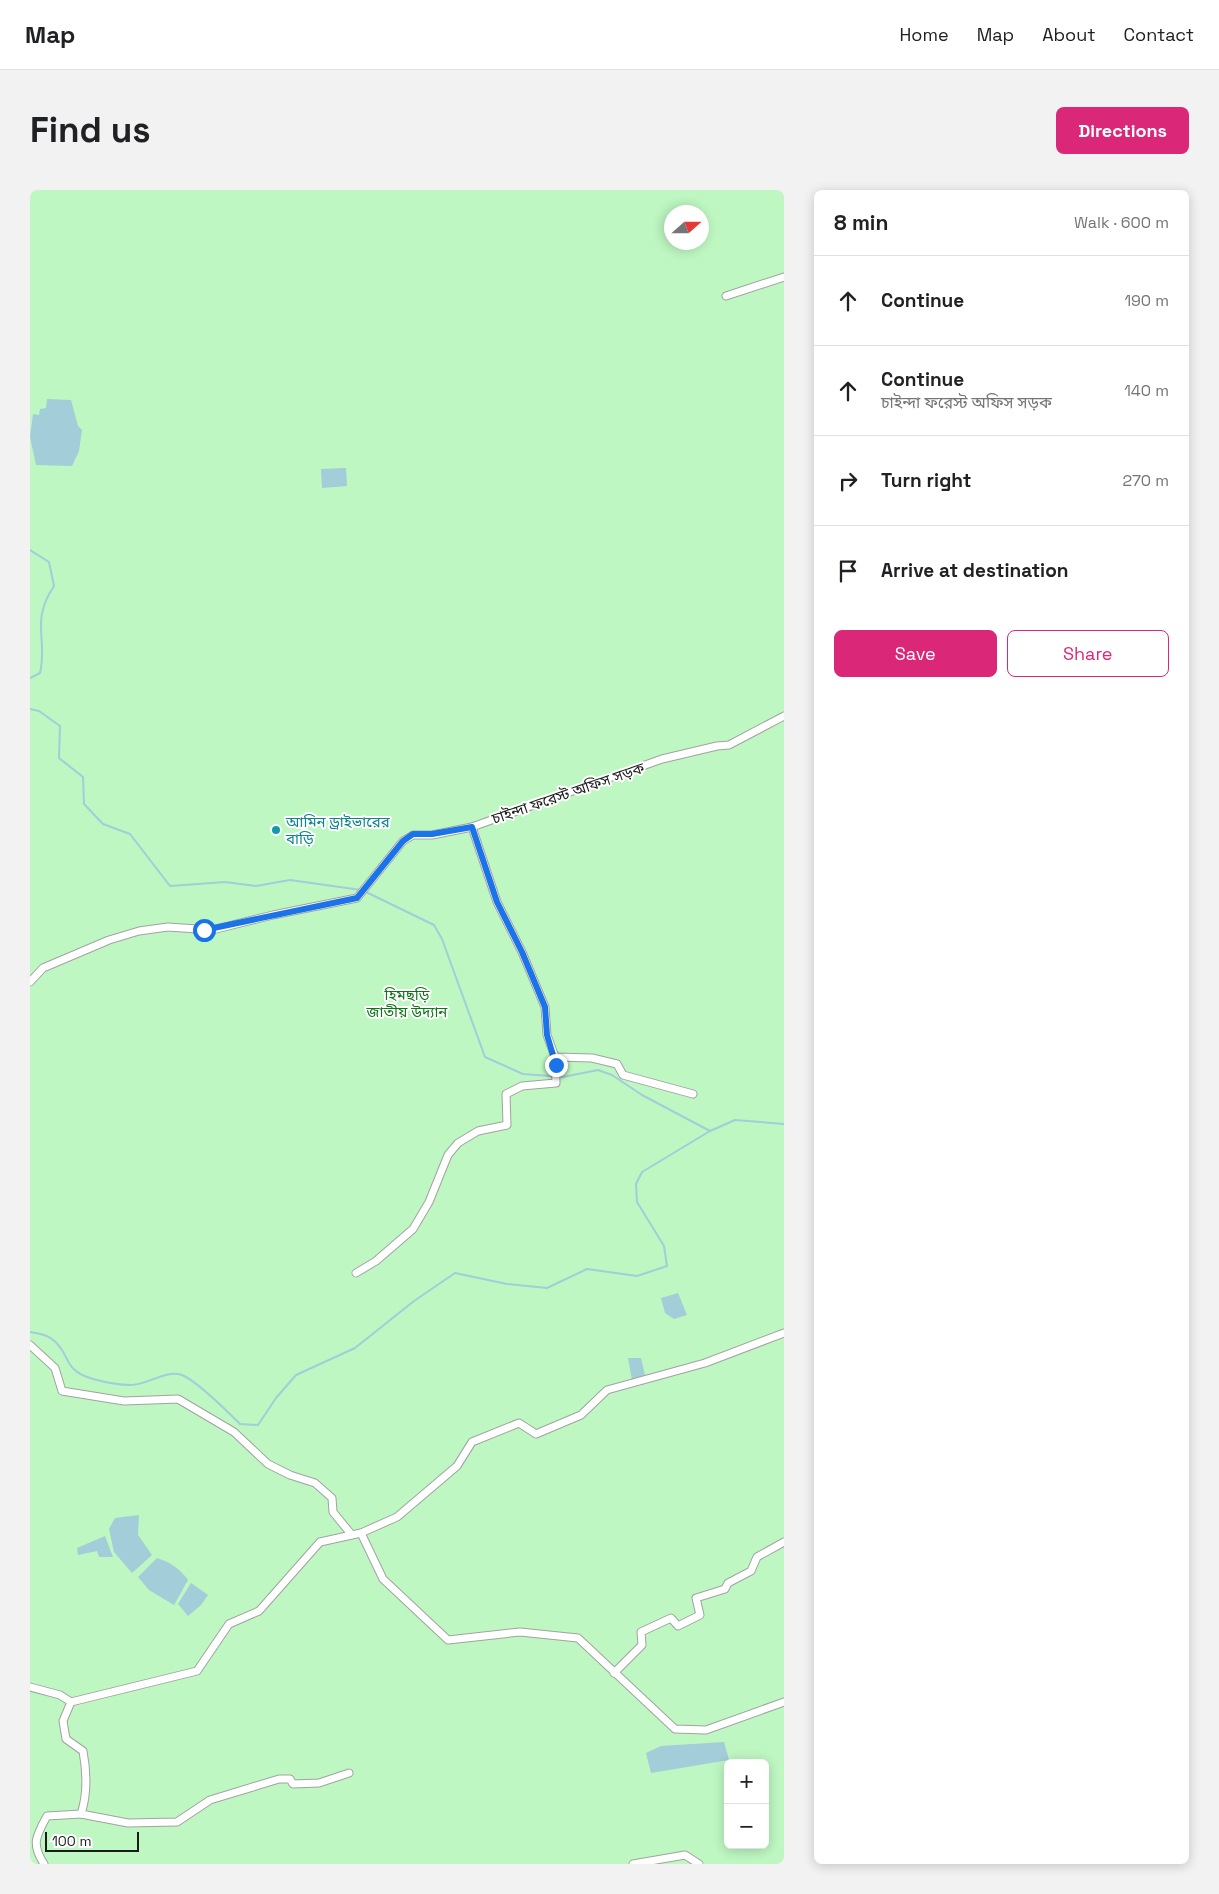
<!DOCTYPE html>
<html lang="en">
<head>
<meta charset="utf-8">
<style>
  body { margin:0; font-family:"Space Grotesk","Noto Sans Bengali",sans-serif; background:#f2f2f2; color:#202124 }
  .controls { position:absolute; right:15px; bottom:15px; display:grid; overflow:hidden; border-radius:8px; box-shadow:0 2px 12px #0003 }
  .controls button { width:45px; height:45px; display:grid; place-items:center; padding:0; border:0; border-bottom:1px solid #e0e0e0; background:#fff; color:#202124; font:25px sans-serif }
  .compass { position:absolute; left:634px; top:15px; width:45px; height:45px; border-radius:50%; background:#fff; box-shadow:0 2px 12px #0003; rotate:69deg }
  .scale { position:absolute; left:15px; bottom:12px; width:94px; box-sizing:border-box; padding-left:5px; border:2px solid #1b1b1b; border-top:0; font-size:14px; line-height:18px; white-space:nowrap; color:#1b1b1b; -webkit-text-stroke:4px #fff; paint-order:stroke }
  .stop { position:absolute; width:15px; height:15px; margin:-11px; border:4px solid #1a73e8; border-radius:50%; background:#fff }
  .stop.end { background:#1a73e8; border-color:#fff; box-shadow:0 1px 5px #0008 }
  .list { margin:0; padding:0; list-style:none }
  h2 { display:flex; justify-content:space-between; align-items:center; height:65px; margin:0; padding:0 20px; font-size:21px }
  h2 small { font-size:16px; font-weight:400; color:#757577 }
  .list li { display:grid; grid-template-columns:32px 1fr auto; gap:15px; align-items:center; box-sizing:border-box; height:90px; padding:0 20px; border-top:1px solid #e0e0e0 }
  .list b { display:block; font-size:19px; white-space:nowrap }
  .list p { margin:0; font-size:16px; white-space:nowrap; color:#757577 }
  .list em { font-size:16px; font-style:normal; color:#757577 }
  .actions { display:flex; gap:10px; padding:15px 20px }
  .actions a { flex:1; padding:11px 0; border:1px solid #db2777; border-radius:8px; text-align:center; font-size:18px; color:#db2777 }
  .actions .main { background:#db2777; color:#fff }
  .icon { flex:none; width:28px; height:28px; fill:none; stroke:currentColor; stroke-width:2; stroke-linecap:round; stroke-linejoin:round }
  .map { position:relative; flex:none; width:754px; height:1674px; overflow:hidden; border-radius:8px }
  header { display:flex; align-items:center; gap:30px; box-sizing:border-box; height:70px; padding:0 25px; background:#fff; border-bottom:1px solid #e0e0e0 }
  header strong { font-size:24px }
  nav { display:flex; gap:28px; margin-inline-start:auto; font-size:18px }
  .intro { display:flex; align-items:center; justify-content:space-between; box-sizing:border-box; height:120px; padding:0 30px }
  h1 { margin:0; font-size:35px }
  .button { padding:12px 22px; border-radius:8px; background:#db2777; color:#fff; font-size:18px; font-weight:700 }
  main { display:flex; gap:30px; padding:0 30px }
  aside { flex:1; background:#fff; border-radius:8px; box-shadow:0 2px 12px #0003 }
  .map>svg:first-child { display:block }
  .park { fill:#bef7c2; fill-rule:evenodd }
  .water { fill:#a2cdd9 }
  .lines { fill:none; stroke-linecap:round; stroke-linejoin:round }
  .stream { stroke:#a2cdd9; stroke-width:2 }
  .street-casing { stroke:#a2a2a2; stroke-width:9 }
  .street { stroke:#fff; stroke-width:7 }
  .route { stroke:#1a73e8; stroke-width:6 }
  .culture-dot { fill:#0f9aa8; stroke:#fff; stroke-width:2 }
  .labels { text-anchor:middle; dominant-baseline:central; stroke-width:4; stroke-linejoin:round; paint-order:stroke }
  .street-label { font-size:15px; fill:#1b1b1b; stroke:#fff }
  .culture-label { font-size:15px; fill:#0d838f; stroke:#fff; text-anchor:start }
  .park-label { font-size:15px; fill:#0e7416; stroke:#fff }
</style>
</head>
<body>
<header>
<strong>Map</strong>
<nav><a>Home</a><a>Map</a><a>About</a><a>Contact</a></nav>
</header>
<div class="intro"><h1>Find us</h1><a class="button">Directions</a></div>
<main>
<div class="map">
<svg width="754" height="1674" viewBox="0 0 754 1674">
  <rect width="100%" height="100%" fill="#ede9e1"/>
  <path class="park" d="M0,0H754V1674H0ZM642,22H672V52H642ZM698,1573H735V1655H698Z"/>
  <g class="water">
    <path d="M17,209L41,210L48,236L52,240L49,261L42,276L6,275L0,247L3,224L9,225L10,219L16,218Z"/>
    <path d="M316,278L317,296L292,298L291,279Z"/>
    <path d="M648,1103L657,1125L644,1129L635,1123L631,1108Z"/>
    <path d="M598,1168H611L615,1185L602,1190Z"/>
    <path d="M109,1325L108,1345L122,1365L102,1383L84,1362L79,1339L85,1328Z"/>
    <path d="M75,1346L83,1367H69L67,1361L48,1365L47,1358Z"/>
    <path d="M127,1368C140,1372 150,1379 158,1390L144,1415L119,1400L108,1387Z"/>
    <path d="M161,1393L178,1405L171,1415L158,1426L148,1414Z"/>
    <path d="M694,1552L699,1570L621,1583L616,1563L631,1556Z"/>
  </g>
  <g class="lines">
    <g class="stream">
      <path d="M0,360L19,372L24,396C0,432 18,448 10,483L0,488"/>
      <path d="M0,519L9,521L30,536L29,568L53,587L54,614L73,634L100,644L140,696L195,692L226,696L260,690L331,700"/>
      <path d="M336,702L404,735L412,749L455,867L493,884L533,887L568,880L582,885L612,905L680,941"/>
      <path d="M0,1142C7,1143 16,1144 22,1149C42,1164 31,1180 63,1189C74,1192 90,1195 101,1195C117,1195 137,1179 152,1185C167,1191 198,1222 210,1234L228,1235L246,1208L266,1185L325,1158L384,1111L425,1083L477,1094L517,1098L557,1079L607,1086L637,1076L634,1056L607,1012L606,994L612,982L680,941L705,930L754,934"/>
    </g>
    <g class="street-casing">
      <g id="street">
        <path d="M696,106L754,87"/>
        <path d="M442,637L467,712L492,762L515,817L517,845L525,867L562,868L587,874L593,885L663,904"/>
        <path d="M0,792L13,778L79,750L109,741L138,737L182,740L243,725L327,708L373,651L383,645H402L442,637L632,569L687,556L699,555L754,526"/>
        <path d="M326,1083L346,1071L383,1039L399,1012L418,965L428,953L448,941L477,935L476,904L492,896L526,893L525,867"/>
        <path d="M0,1155L25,1178L32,1201L94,1211L148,1209L204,1242L238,1274L260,1285L285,1293L302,1308L303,1322L321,1344"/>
        <path d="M331,1343L353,1389L418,1450L490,1442L548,1448L645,1539L676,1540L754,1512"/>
        <path d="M584,1483L612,1455L611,1442L641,1428L648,1436L670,1425L666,1408L695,1399L698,1393L721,1381L727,1367L754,1352"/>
        <path d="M0,1497L30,1505L41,1512L167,1481L199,1434L229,1421L290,1352L331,1343L367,1327L427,1276L442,1252L489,1233L506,1244L551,1225L577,1200L675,1173L754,1143"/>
        <path d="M51,1624L98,1633L147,1632L180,1610L249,1589H260L263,1594L289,1593L319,1583"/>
        <path d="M14,1674C1,1654 6,1646 17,1626L51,1624C58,1603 57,1583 53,1561L36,1549L33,1531L41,1512"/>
        <path d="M603,1674L655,1665L669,1674"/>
      </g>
    </g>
    <use href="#street" class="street"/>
  </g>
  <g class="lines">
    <path class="route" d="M174,740L327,708L373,651L383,644H402L442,637L467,712L492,762L515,817L517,845L526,875"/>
  </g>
  <circle class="culture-dot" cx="246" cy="640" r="5"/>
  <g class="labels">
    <g class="street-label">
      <text transform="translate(538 603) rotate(-19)">চাইন্দা ফরেস্ট অফিস সড়ক</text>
    </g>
    <g class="culture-label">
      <text x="256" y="631">আমিন ড্রাইভারের<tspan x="256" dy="17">বাড়ি</tspan></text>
    </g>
    <g class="park-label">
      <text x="377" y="804">হিমছড়ি<tspan x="377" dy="17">জাতীয় উদ্যান</tspan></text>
    </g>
  </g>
</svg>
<div class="controls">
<button>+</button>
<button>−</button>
</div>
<svg class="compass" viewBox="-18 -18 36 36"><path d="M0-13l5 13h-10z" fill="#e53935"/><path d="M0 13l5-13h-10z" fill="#757577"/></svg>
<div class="scale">100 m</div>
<div class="stop" style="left:174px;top:740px"></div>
<div class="stop end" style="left:526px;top:875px"></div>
</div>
<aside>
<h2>8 min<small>Walk · 600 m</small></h2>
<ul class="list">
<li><svg class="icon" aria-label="ahead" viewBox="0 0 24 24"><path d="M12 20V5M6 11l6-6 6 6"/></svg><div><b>Continue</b></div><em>190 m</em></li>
<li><svg class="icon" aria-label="ahead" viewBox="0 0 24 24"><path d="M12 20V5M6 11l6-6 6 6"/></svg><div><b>Continue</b><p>চাইন্দা ফরেস্ট অফিস সড়ক</p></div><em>140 m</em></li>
<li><svg class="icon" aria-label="right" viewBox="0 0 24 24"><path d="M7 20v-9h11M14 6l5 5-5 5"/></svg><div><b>Turn right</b></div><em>270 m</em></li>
<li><svg class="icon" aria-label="arrive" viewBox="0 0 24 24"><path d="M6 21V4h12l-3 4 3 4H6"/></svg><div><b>Arrive at destination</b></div></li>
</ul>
<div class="actions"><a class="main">Save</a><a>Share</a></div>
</aside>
</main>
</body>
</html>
